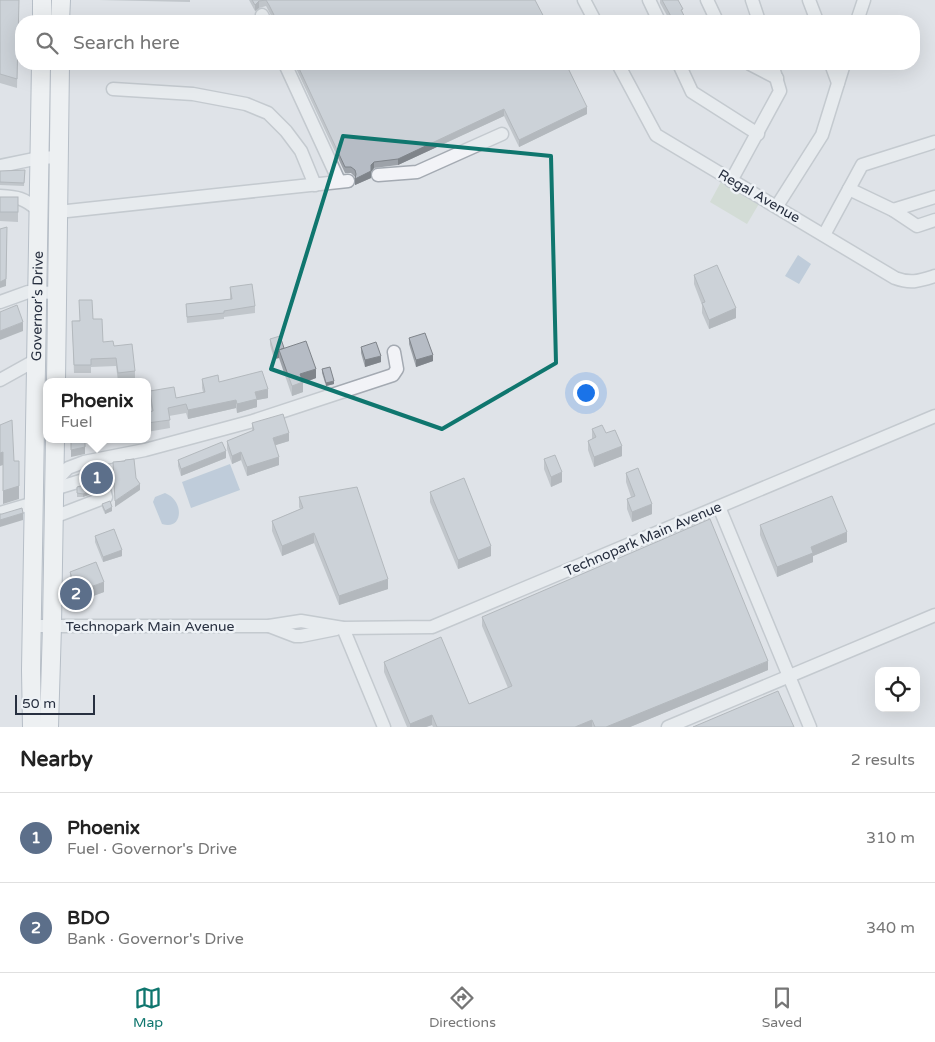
<!DOCTYPE html>
<html lang="en">
<head>
<meta charset="utf-8">
<style>
  body { margin:0; font-family:"Varela Round",sans-serif; background:#f2f2f2; color:#222 }
  .controls { position:absolute; right:15px; bottom:15px; display:grid; overflow:hidden; border-radius:10px; box-shadow:0 5px 20px #0002 }
  .controls button { width:45px; height:45px; display:grid; place-items:center; padding:0; border:0; border-bottom:1px solid #e0e0e0; background:#fff; color:#222; font:25px sans-serif }
  .scale { position:absolute; left:15px; bottom:12px; width:80px; box-sizing:border-box; padding-left:5px; border:2px solid #283040; border-top:0; font-size:14px; line-height:18px; white-space:nowrap; color:#283040; -webkit-text-stroke:4px #eef2f6; paint-order:stroke }
  .you { position:absolute; left:585px; top:392px; width:18px; height:18px; margin:-12px; border:4px solid #fff; border-radius:50%; background:#1a73e8; box-shadow:0 0 0 8px #1a73e833 }
  .badge { display:grid; place-items:center; width:32px; height:32px; border-radius:50%; background:#0f766e; color:#fff; font-size:16px; font-weight:700 }
  .pin { position:absolute; translate:-50% -50%; border:2px solid #fff; box-shadow:0 1px 5px #0006 }
  .popup { position:absolute; left:43px; top:378px; width:108px; height:65px; box-sizing:border-box; display:grid; place-content:center; border-radius:10px; background:#fff; filter:drop-shadow(0 1px 4px #0005); font-size:16px; white-space:nowrap; color:#767676 }
  .popup b { font-size:19px; color:#222 }
  .popup::after { content:''; position:absolute; left:50%; top:100%; margin-left:-10px; border:10px solid transparent; border-top-color:#fff }
  .list { margin:0; padding:0; list-style:none }
  h2 { display:flex; justify-content:space-between; align-items:center; height:65px; margin:0; padding:0 20px; font-size:21px }
  h2 small { font-size:16px; font-weight:400; color:#767676 }
  .list li { display:grid; grid-template-columns:32px 1fr auto; gap:15px; align-items:center; box-sizing:border-box; height:90px; padding:0 20px; border-top:1px solid #e0e0e0 }
  .list b { display:block; font-size:19px; white-space:nowrap }
  .list p { margin:0; font-size:16px; white-space:nowrap; color:#767676 }
  .list em { font-size:16px; font-style:normal; color:#767676 }
  .icon { flex:none; width:28px; height:28px; fill:none; stroke:currentColor; stroke-width:2; stroke-linecap:round; stroke-linejoin:round }
  .map { position:relative; flex:none; width:935px; height:727px; overflow:hidden }
  .search { position:absolute; background:#fff; box-shadow:0 5px 20px #0002; left:15px; right:15px; top:15px; height:55px; display:flex; align-items:center; gap:12px; box-sizing:border-box; padding:0 18px; border-radius:20px; color:#767676; font-size:19px }
  .sheet { height:245px; background:#fff }
  nav { display:flex; justify-content:space-around; align-items:center; box-sizing:border-box; height:70px; border-top:1px solid #e0e0e0; background:#fff; font-size:14px; color:#767676 }
  nav a { display:grid; justify-items:center; gap:2px }
  nav .on { color:#0f766e }
  .map>svg:first-child { display:block }
  .green { fill:#c5d2c0 }
  .water { fill:#99b0c9 }
  .lines { fill:none; stroke-linecap:round; stroke-linejoin:round }
  .minor-casing { stroke:#a4aab2; stroke-width:15 }
  .highway-casing { stroke:#86909f; stroke-width:20 }
  .minor { stroke:#f2f3f7; stroke-width:12 }
  .highway { stroke:#fff; stroke-width:18 }
  .wall { fill:#9da2a9 }
  .shaded-wall { fill:#7f848a }
  .building { fill:#b6bcc5; stroke:#7f848a }
  .marked { fill:none; stroke:#0f766e; stroke-width:4; stroke-linejoin:round }
  .labels { text-anchor:middle; dominant-baseline:central; stroke-width:5; stroke-linejoin:round; paint-order:stroke }
  .street-label { font-size:14px; fill:#283040; stroke:#eef2f6 }
</style>
</head>
<body>
<div class="map">
<svg width="935" height="727" viewBox="0 0 935 727">
  <rect width="100%" height="100%" fill="#dfe3e8"/>
  <path class="green" d="M722,180L760,202L747,224L710,202Z"/>
  <g class="water">
    <path d="M798,255L811,264L799,284L785,276Z"/>
    <path d="M230,464L240,490L191,508L182,482Z"/>
    <path d="M165,493C185,501 183,531 162,524L153,502L155,497Z"/>
  </g>
  <g class="lines">
    <g class="minor-casing">
      <g id="minor">
        <path d="M584,0L595,21"/>
        <path d="M649,0L659,21"/>
        <path d="M707,0L717,21"/>
        <path d="M752,0L759,21"/>
        <path d="M809,0L817,21"/>
        <path d="M262,15L265,21"/>
        <path d="M857,21L864,0"/>
        <path d="M285,64L339,181"/>
        <path d="M618,64L656,135L895,278C911,284 919,281 935,276"/>
        <path d="M679,64L692,92L758,134"/>
        <path d="M750,64L777,78"/>
        <path d="M831,64L838,83"/>
        <path d="M113,89L193,94L246,104L268,113L286,131L301,151L315,185"/>
        <path d="M0,166L39,158L59,157"/>
        <path d="M378,175L417,172L502,134"/>
        <path d="M731,181L780,91L772,64"/>
        <path d="M849,189L893,210L917,226L935,220"/>
        <path d="M0,196C18,197 24,198 38,210"/>
        <path d="M777,206L822,135L844,64"/>
        <path d="M893,210L935,197"/>
        <path d="M58,212L348,181"/>
        <path d="M824,235L862,165L935,142"/>
        <path d="M0,302L28,292L57,293"/>
        <path d="M0,380L36,360"/>
        <path d="M54,483L68,468L84,462L145,450L253,421L393,375L397,369L394,352"/>
        <path d="M719,507L810,727"/>
        <path d="M0,513L34,503"/>
        <path d="M54,517L106,497L100,475L54,489"/>
        <path d="M32,626H269L301,621L343,628L432,627L935,416"/>
        <path d="M269,626L295,636H301L336,629"/>
        <path d="M343,628L384,727"/>
        <path d="M668,727L935,615"/>
      </g>
    </g>
    <g class="highway-casing">
      <g id="highway">
        <path d="M42,21V0"/>
        <path d="M60,21L61,0"/>
        <path d="M56,382L60,64"/>
        <path id="s1" d="M32,727L31,670L41,64"/>
        <path d="M49,727L52,626L55,439"/>
      </g>
    </g>
    <use href="#minor" class="minor"/>
    <use href="#highway" class="highway"/>
  </g>
  <g class="wall">
    <path d="M0,0H19L17,88L0,83Z"/>
    <path d="M99,0H190V2Z"/>
    <path d="M249,0H535L546,21H274L266,6L259,8L255,11Z"/>
    <path d="M660,0H678L683,13L670,21L660,3Z"/>
    <path d="M294,64H566L587,114L519,147L504,116L398,165L374,168L371,172V178L355,185V177L351,173H345Z"/>
    <path d="M25,170L24,186L0,185V171Z"/>
    <path d="M0,197H18V222L0,221Z"/>
    <path d="M694,275L736,318L709,329L702,313V305L694,284Z"/>
    <path d="M230,287L255,306V313L224,317V319L187,323L186,304L230,299Z"/>
    <path d="M93,319L103,342L114,346L135,371V379L118,381L116,366L91,367V373H74L72,321Z"/>
    <path d="M409,338L433,361L416,367L409,344Z"/>
    <path d="M270,339L284,348L316,378L303,383V392L292,396L279,358L274,359L270,345Z"/>
    <path d="M361,347L381,362L365,367L361,353Z"/>
    <path d="M322,369L334,384L326,386L322,373Z"/>
    <path d="M202,379L219,382L268,398L257,400V407L237,413L236,408L188,419L186,413L169,416L170,428L147,432V412H152L150,399V391L176,398L203,392L202,388Z"/>
    <path d="M252,423L289,441L275,445L279,465L247,476L241,460L232,464L227,449V441L252,431Z"/>
    <path d="M592,429L606,433L622,456L594,467L588,450V441L592,439Z"/>
    <path d="M226,458L181,476L178,466V460Z"/>
    <path d="M544,459L562,482L551,487L544,469Z"/>
    <path d="M626,473L652,514L632,522L627,509V499L631,497L626,482Z"/>
    <path d="M77,487L96,492L83,497H77Z"/>
    <path d="M430,492L491,556L458,569L430,502Z"/>
    <path d="M299,497L388,589L339,605L314,543L282,556L272,531V521L300,509L299,507Z"/>
    <path d="M102,504L112,511L105,514L102,507Z"/>
    <path d="M760,525L847,542L813,556V562L777,577L760,535Z"/>
    <path d="M95,536L122,556L103,562L95,542Z"/>
    <path d="M70,572L104,592L77,602L70,582Z"/>
    <path d="M482,617L768,670L630,727H433L432,725L426,727H407L384,672V662L469,704L508,688L482,626Z"/>
  </g>
  <g class="shaded-wall">
    <path d="M259,1V8L255,11V5Z"/>
    <path d="M587,107V114L519,147V140Z"/>
    <path d="M504,109V116L398,165V159Z"/>
    <path d="M374,162V168L371,172V178L355,185V179L371,165Z"/>
    <path d="M7,234L6,286L0,288V282Z"/>
    <path d="M736,308V318L709,329V320Z"/>
    <path d="M23,322V331L0,340V331Z"/>
    <path d="M279,351V358L274,359V353Z"/>
    <path d="M433,355V361L416,367V360Z"/>
    <path d="M381,356V362L365,367V360Z"/>
    <path d="M316,369V378L303,383V392L292,396V386L300,374Z"/>
    <path d="M334,381V384L326,386V383Z"/>
    <path d="M268,389V398L257,400V407L237,413V404L255,392Z"/>
    <path d="M236,400V408L188,419V410Z"/>
    <path d="M289,433V441L273,446V438Z"/>
    <path d="M622,446V456L594,467V457Z"/>
    <path d="M85,447V454L71,457V450Z"/>
    <path d="M226,451V458L181,476V469Z"/>
    <path d="M3,452V465L0,466V453Z"/>
    <path d="M241,452V460L232,464V456Z"/>
    <path d="M279,457V465L247,476V467Z"/>
    <path d="M562,472V482L551,487V477Z"/>
    <path d="M19,474V499L3,504V491Z"/>
    <path d="M140,484V490L115,507V501Z"/>
    <path d="M96,489V492L83,497V494Z"/>
    <path d="M652,504V514L632,522V512Z"/>
    <path d="M112,507V511L105,514V511Z"/>
    <path d="M23,513V520L0,527V520Z"/>
    <path d="M847,532V542L813,556V562L777,577V567L811,547Z"/>
    <path d="M314,533V543L282,556V546Z"/>
    <path d="M491,546V556L458,569V560Z"/>
    <path d="M122,550V556L103,562V557Z"/>
    <path d="M388,579V589L339,605V596Z"/>
    <path d="M104,582V592L77,602V592Z"/>
    <path d="M768,661V670L630,727H606Z"/>
    <path d="M432,715V725L426,727H410V724Z"/>
    <path d="M592,720V727H575Z"/>
  </g>
  <g class="building">
    <path d="M0,0H19L17,79L0,74Z"/>
    <path d="M252,0H266L259,1L255,5Z"/>
    <path d="M266,0H535L546,21H277L269,5Z"/>
    <path d="M662,0H678L683,9L681,10L687,21H670L673,20Z"/>
    <path d="M297,64H566L587,107L519,140L504,109L398,159L374,162L371,165V171L355,179L356,174L355,170L351,167H345Z"/>
    <path d="M25,170L24,183L0,182V171Z"/>
    <rect x="0" y="197" width="18" height="15"/>
    <path d="M7,227L6,279L0,282V229Z"/>
    <path d="M717,265L736,308L709,320L702,303L705,302L694,275Z"/>
    <path d="M252,284L255,306L224,311V313L187,317L186,304L232,299L230,287Z"/>
    <path d="M79,300H92L93,319H102L103,342L113,341L114,346L132,344L135,371L118,373L116,358L91,359V365H74L72,321H80Z"/>
    <path d="M17,305L23,322L0,331V312Z"/>
    <path d="M425,333L433,355L416,360L409,338Z"/>
    <path d="M280,336L284,348L279,350L280,351L274,353L270,339Z"/>
    <path d="M306,341L316,369L300,374L303,382L292,386L279,350Z"/>
    <path d="M376,342L381,356L365,360L361,347Z"/>
    <path d="M330,367L334,381L326,383L322,369Z"/>
    <path d="M262,371L268,389L255,392L257,399L237,404L236,400L188,410L186,404L168,408L170,420L147,423V412L153,411L150,391L174,387L176,398L205,392L202,379L218,375L219,382Z"/>
    <path d="M283,414L289,433L273,438L279,457L247,467L241,452L232,456L227,441L254,430L252,423Z"/>
    <path d="M12,420L14,461H19V486L3,491V452L0,453V425Z"/>
    <path d="M602,425L606,433L615,430L622,446L594,457L588,441L596,437L592,429Z"/>
    <path d="M71,439H85V447L71,450Z"/>
    <path d="M222,442L226,451L181,469L178,460Z"/>
    <path d="M555,455L562,472L551,477L544,459Z"/>
    <path d="M134,459L136,478L140,484L115,501L113,462L125,461V460Z"/>
    <path d="M638,468L652,504L632,512L627,499L635,496L626,473Z"/>
    <path d="M464,478L491,546L458,560L430,492Z"/>
    <path d="M94,482L96,489L83,494L77,493V487Z"/>
    <path d="M357,487L388,579L339,596L314,533L282,546L272,521L303,508L299,497Z"/>
    <path d="M832,496L847,532L811,547L813,553L777,567L760,525Z"/>
    <path d="M110,501L112,507L105,511L102,504Z"/>
    <path d="M22,508L23,513L0,520V514H2Z"/>
    <path d="M710,519L768,661L606,727H595L592,720L575,727H437L432,715L410,724L384,662L441,637L469,704L512,686L482,617Z"/>
    <path d="M114,529L122,550L103,557L95,536Z"/>
    <path d="M96,562L104,582L77,592L70,572Z"/>
    <path d="M778,691L794,727H693Z"/>
  </g>
  <path d="M0 0H935V727H0ZM343,136L551,156L556,363L442,429L271,369Z" fill="#dfe3e8" fill-opacity=".55" fill-rule="evenodd"/>
  <path class="marked" d="M343,136L551,156L556,363L442,429L271,369Z"/>
  <g class="labels">
    <g class="street-label">
      <text transform="translate(759 196) rotate(30)">Regal Avenue</text>
      <text stroke="none"><textPath href="#s1" startOffset="421">Governor's Drive</textPath></text>
      <text transform="translate(643 539) rotate(-23)">Technopark Main Avenue</text>
      <text x="150" y="626">Technopark Main Avenue</text>
    </g>
  </g>
</svg>
<div class="controls">
<button><svg class="icon" aria-label="locate" viewBox="0 0 24 24"><circle cx="12" cy="12" r="6"/><path d="M12 2v4M12 18v4M2 12h4M18 12h4"/></svg></button>
</div>
<div class="scale">50 m</div>
<div class="you"></div>
<div class="pin badge" style="left:97px;top:478px;background:#5c6f8a">1</div>
<div class="popup"><b>Phoenix</b>Fuel</div>
<div class="pin badge" style="left:76px;top:594px;background:#5c6f8a">2</div>
<div class="search"><svg class="icon" aria-label="search" viewBox="0 0 24 24"><circle cx="10" cy="10" r="6"/><path d="M15 15l6 6"/></svg>Search here</div>
</div>
<section class="sheet">
<h2>Nearby<small>2 results</small></h2>
<ul class="list">
<li><span class="badge" style="background:#5c6f8a">1</span><div><b>Phoenix</b><p>Fuel · Governor's Drive</p></div><em>310 m</em></li>
<li><span class="badge" style="background:#5c6f8a">2</span><div><b>BDO</b><p>Bank · Governor's Drive</p></div><em>340 m</em></li>
</ul>
</section>
<nav>
<a class="on"><svg class="icon" aria-label="map" viewBox="0 0 24 24"><path d="M3 6l6-2 6 2 6-2v14l-6 2-6-2-6 2zM9 4v14M15 6v14"/></svg>Map</a>
<a><svg class="icon" aria-label="directions" viewBox="0 0 24 24"><path d="M12 3l9 9-9 9-9-9zM9 14v-3h6M13 9l2 2-2 2"/></svg>Directions</a>
<a><svg class="icon" aria-label="saved" viewBox="0 0 24 24"><path d="M7 4h10v16l-5-4-5 4z"/></svg>Saved</a>
</nav>
</body>
</html>
